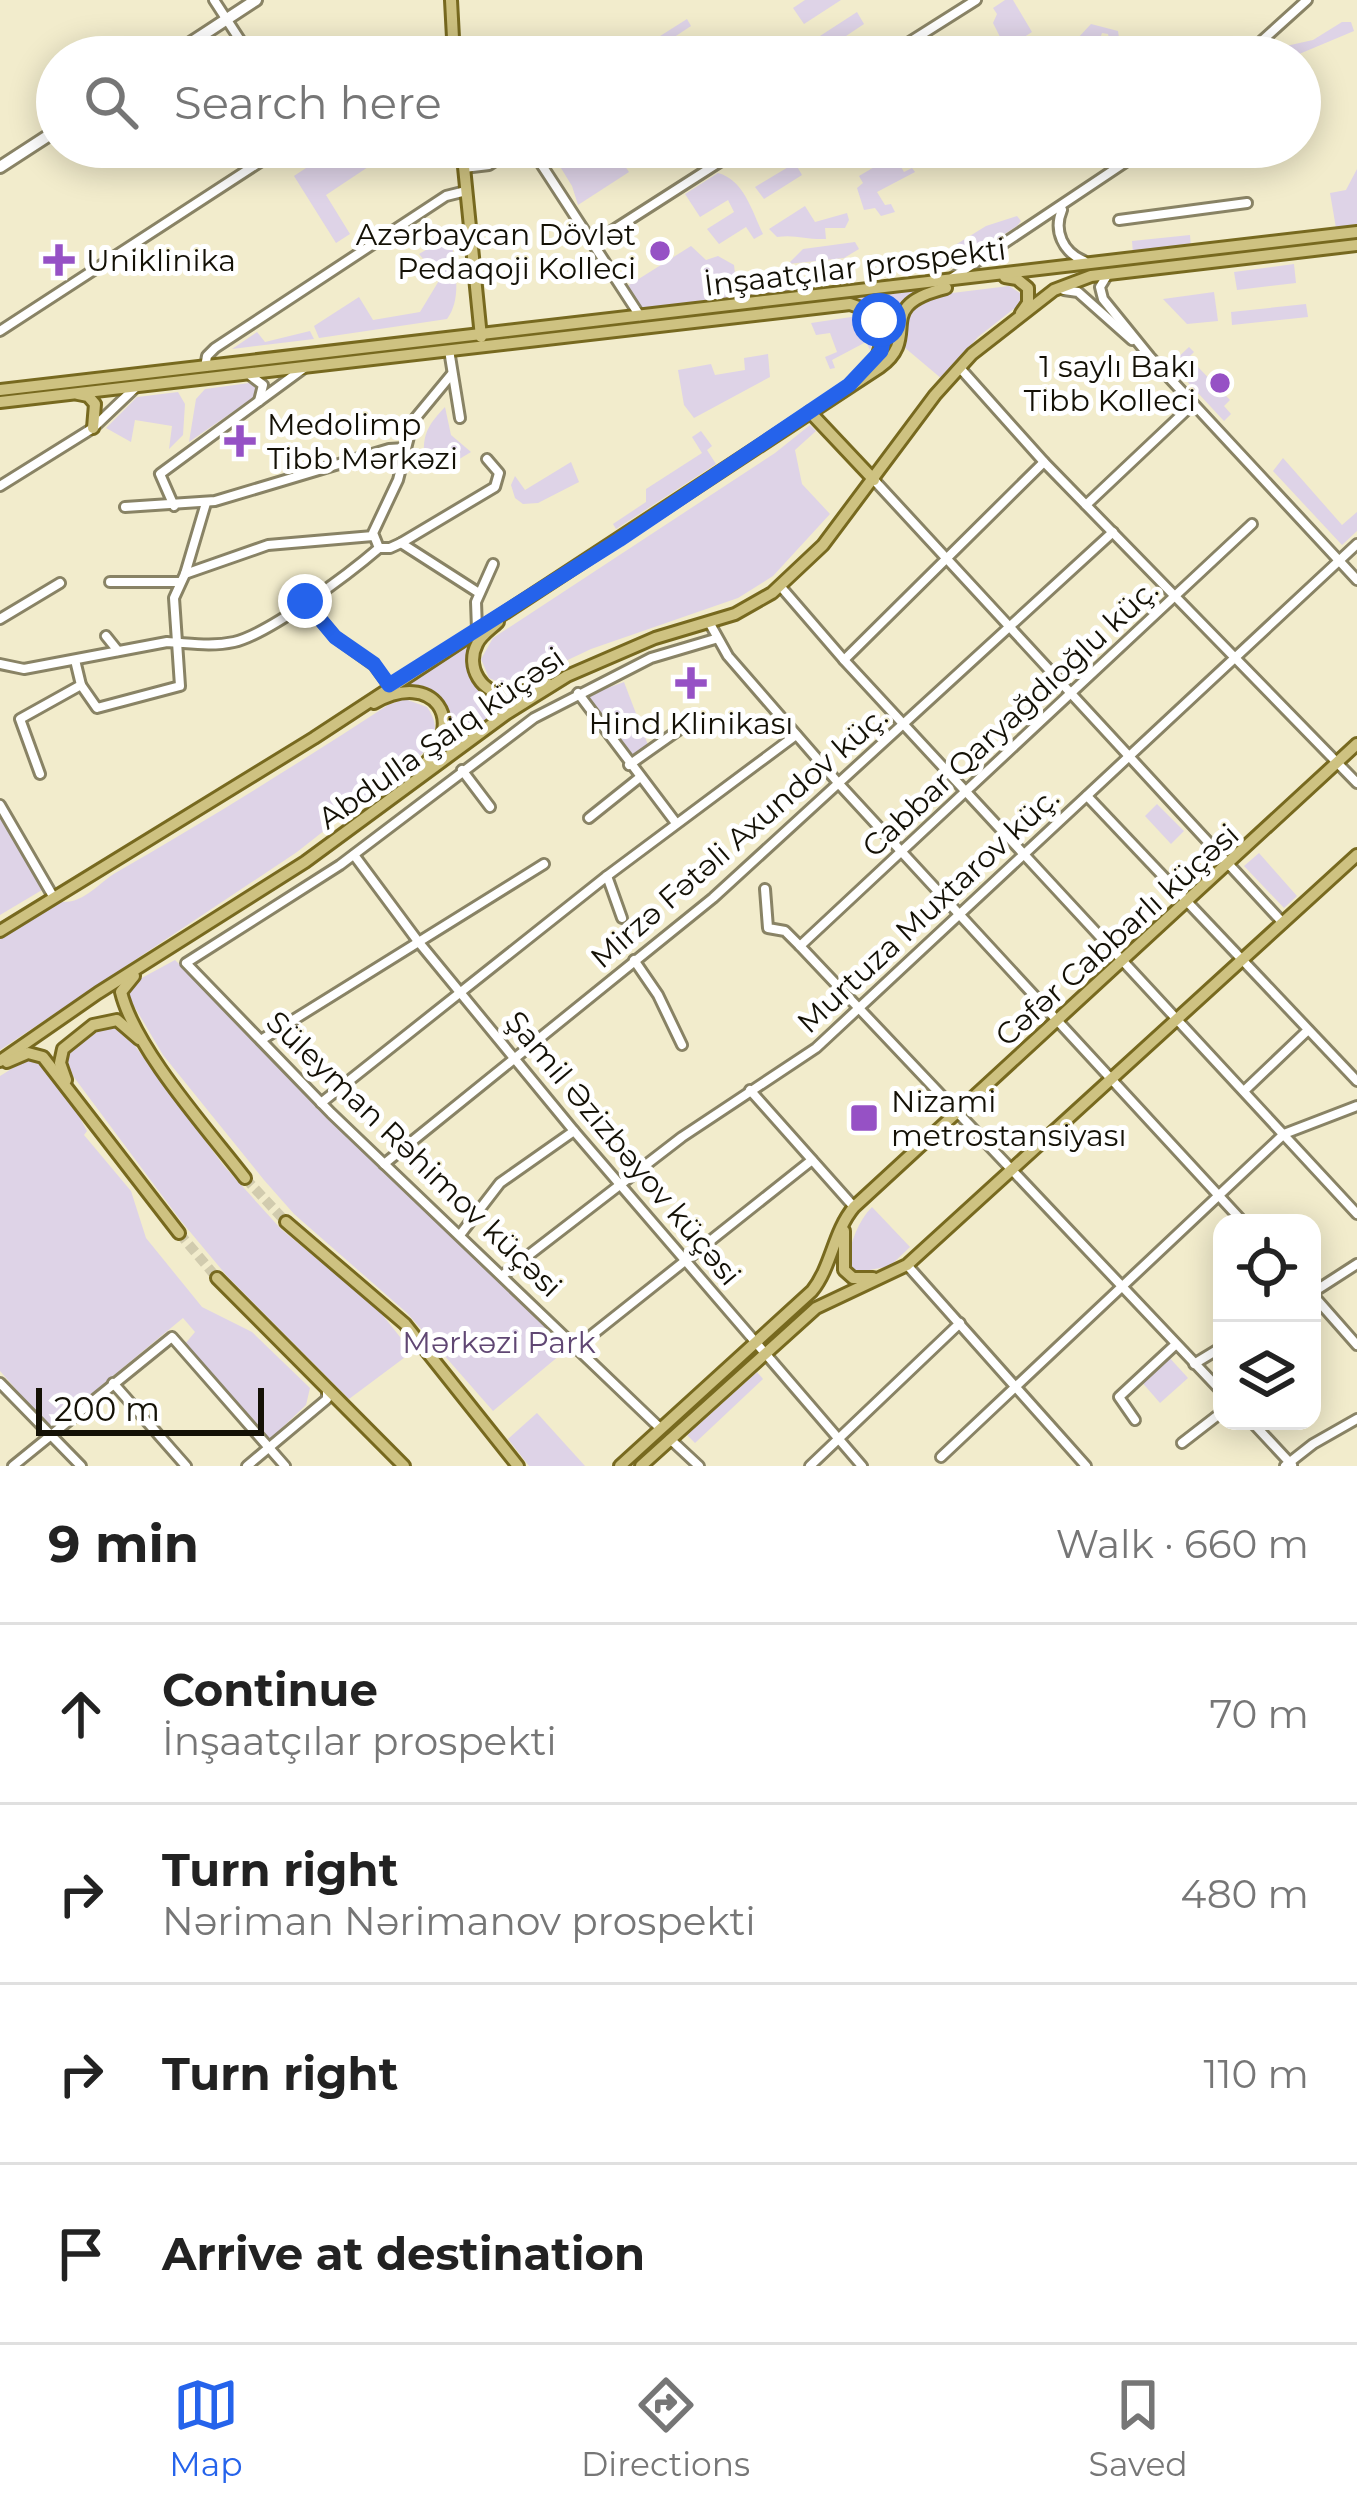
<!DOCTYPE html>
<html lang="en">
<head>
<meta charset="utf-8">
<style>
  body { margin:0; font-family:Montserrat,sans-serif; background:#f6f6f6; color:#222 }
  .controls { position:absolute; right:36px; bottom:36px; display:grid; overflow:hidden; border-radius:24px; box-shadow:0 6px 30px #0003 }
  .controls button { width:108px; height:108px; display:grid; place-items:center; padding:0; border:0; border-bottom:3px solid #e0e0e0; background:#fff; color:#222; font:60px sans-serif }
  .scale { position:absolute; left:36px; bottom:30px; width:228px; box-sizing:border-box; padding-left:12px; border:6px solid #141106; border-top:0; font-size:33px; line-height:42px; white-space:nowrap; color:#141106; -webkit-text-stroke:9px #fff; paint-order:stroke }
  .stop { position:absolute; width:36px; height:36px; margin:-27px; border:9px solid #2563eb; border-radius:50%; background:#fff }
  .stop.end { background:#2563eb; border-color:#fff; box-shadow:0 3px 12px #0008 }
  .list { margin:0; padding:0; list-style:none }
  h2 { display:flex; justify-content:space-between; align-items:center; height:156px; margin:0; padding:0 48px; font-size:51px }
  h2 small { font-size:39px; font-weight:400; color:#767676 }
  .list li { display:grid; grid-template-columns:78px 1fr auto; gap:36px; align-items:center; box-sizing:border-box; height:180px; padding:0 48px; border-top:3px solid #e0e0e0 }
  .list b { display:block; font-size:45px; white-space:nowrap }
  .list p { margin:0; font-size:39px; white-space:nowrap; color:#767676 }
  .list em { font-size:39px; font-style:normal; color:#767676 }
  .icon { flex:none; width:66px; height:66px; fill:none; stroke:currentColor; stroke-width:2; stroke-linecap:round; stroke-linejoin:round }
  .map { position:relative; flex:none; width:1357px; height:1466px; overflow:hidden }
  .search { position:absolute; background:#fff; box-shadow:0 6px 30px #0003; left:36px; right:36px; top:36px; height:132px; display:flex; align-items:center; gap:30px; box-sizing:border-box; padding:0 42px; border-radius:66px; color:#767676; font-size:45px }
  .sheet { height:876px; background:#fff }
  nav { display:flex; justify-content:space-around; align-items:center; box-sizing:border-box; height:168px; border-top:3px solid #e0e0e0; background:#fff; font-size:33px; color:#767676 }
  nav a { display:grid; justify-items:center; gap:6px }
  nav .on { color:#2563eb }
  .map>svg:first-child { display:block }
  .green { fill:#ded3e7 }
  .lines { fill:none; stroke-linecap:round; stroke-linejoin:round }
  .primary-tunnel { stroke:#d1cbae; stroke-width:10; stroke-dasharray:10 5; stroke-linecap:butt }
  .street-casing { stroke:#898365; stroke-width:14 }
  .secondary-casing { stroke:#898365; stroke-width:16 }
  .primary-casing { stroke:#77691f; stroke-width:16 }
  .street { stroke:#fff; stroke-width:8 }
  .secondary { stroke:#fff; stroke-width:10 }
  .primary { stroke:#cec281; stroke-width:10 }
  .route { stroke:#2563eb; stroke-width:15 }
  .poi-dot { fill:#9651c5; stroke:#fff; stroke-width:4.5 }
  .labels { text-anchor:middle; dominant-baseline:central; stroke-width:10; stroke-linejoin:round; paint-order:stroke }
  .poi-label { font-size:30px; fill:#141106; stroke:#fff; text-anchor:start }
  .street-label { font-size:30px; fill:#141106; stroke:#fff }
  .park-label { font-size:30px; fill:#604773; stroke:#fff }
</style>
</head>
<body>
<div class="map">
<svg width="1357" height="1466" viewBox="0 0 1357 1466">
  <rect width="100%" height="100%" fill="#f2eccc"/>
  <g class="green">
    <path d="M805,0H841L804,24L793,8Z"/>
    <path d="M1005,0H1013L1032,32L993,57H977L1002,41L993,23L997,14L993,8Z"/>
    <path d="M857,12L864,24L828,48L820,36Z"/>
    <path d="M687,19L691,26L644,57H627Z"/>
    <path d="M1342,22H1351L1354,31L1292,57H1278L1277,48L1313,40Z"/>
    <path d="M1091,24L1118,31L1119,38L1110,42L1108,34L1102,33L1100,39L1080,49L1082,53L1097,46L1099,49L1087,57H1064L1058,47L1077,39Z"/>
    <path d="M318,147H349L354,153L362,147H398L326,195L350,234L336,243L294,176L306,168L302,161Z"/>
    <path d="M565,147H612L629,172L578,205L572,186L553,155Z"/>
    <path d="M898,153L907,157L898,162L904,172L912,168L915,172L877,192L885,205L891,204L895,212L881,216L875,208L864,210L857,188L863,183L859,176Z"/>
    <path d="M795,163L802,175L764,199L755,187Z"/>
    <path d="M1357,169V224L1336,228L1330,193L1346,190Z"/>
    <path d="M718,173C744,180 752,211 763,234L754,239L746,227L719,244L707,229L734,212L728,200L700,217L685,194Z"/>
    <path d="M805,206L815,222L847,213L849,220L845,228H825L826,239C807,240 795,234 777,237L769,229Z"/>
    <path d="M1017,216L1021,221L1017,226L952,268H918L986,226Z"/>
    <path d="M451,235C453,262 464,296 447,319L319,338L314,326L359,297L373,320L420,312L440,279L419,254Z"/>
    <path d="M1190,235L1191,248L1133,254L1132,241Z"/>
    <path d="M855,242L859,249L844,258L788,264L803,249Z"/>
    <path d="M691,246L706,260L718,256L734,265L738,299L642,309L626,287Z"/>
    <path d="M1294,264L1296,283L1237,290L1234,272Z"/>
    <path d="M814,282V293L743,300L742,291Z"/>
    <path d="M1009,286L1020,293V304L978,337L942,379L904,347L908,315L914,305L944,294Z"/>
    <path d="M916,290C889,309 902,341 879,362C899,338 886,309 858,298Z"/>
    <path d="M1214,292L1218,321L1187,324L1163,299Z"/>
    <path d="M1306,304L1308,317L1232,325L1231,312Z"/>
    <path d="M858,316C872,322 877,335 870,350L866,342L832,360L835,368L830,369L825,357L837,352L830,333L816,335L811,323Z"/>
    <path d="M310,331L314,339L232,349L257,332L265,342Z"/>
    <path d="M1189,347L1194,352L1183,363L1190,370L1196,365L1230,400L1224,406L1231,414L1224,421L1171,364Z"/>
    <path d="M768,354L770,377L694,418L684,405L678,370L711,364L715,375L745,370L744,358Z"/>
    <path d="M249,383L258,389L256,396L189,442L196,399L205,389Z"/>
    <path d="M178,392L185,404L183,435L169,449L172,426L135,420L131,442L106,428L137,397Z"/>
    <path d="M445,407L451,435L471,452L441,470L424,452C423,431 432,421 445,407Z"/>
    <path d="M810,425L816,431L795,450L802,484L830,514L773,576L738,598L591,649L517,684L508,686L489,678L481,659L493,638L775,453Z"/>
    <path d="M701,431L712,446L707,450L716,464L616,529L613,524L646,502V489L702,453L692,437Z"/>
    <path d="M1283,458L1342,525L1357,512V531L1342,545L1273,471Z"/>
    <path d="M571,462L579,482L538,503L523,504L515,498L511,485L515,476L525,490Z"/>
    <path d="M473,636L466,664C475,690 490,701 518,699L443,751C455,726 450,703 427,687L396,686Z"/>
    <path d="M624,682L648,745L628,760L585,696Z"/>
    <path d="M405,699L427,707C440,725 436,738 422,754L297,852L0,1050V939L62,902C85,903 98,883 117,872C209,819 299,763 388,705Z"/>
    <path d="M1157,804L1184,831L1171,844L1145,816Z"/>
    <path d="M0,816L42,890L0,915Z"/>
    <path d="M1259,853L1297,896L1284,908L1244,866Z"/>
    <path d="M175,960L572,1345L493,1411L407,1313L294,1214L264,1180L163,1055L127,994L138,980Z"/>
    <path d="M108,1025L124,1031L224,1166L281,1229L377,1308L412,1352L349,1399L227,1276L181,1221L73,1076L67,1059L69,1050Z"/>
    <path d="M29,1058C55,1063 75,1109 87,1131L84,1135L131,1191L146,1238L202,1307L252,1332L310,1388L306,1405L267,1442L184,1345L195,1332L183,1318L50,1428L0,1371V1076Z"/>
    <path d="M872,1207L910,1247L890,1266L854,1273L847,1262C851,1242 858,1221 872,1207Z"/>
    <path d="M1167,1355L1188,1378L1160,1403L1140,1380Z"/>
    <path d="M757,1372L763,1379L695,1443L687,1435Z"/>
    <path d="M537,1413L585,1466H529L508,1439Z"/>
  </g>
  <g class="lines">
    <g class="primary-tunnel">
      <path d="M245,1178L286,1222"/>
      <path d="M179,1233L217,1278"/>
    </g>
    <g class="street-casing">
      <g id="street">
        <path d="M214,0L251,57"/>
        <path d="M425,57L453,48"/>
        <path d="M886,57L976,0"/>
        <path d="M1244,57L1307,0"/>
        <path d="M530,147L640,316"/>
        <path d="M464,168L489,165L516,147"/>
        <path d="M1062,210C1053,231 1063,252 1084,261"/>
        <path d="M1119,220L1247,203"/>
        <path d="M593,243L743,147"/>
        <path d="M1108,274L1100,287L1103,299L1150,357L1357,580"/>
        <path d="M952,278L1148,147"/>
        <path d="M1064,290L1078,292L1132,340"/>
        <path d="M0,331L283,147"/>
        <path d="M449,350L460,418"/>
        <path d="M205,367L207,356L215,348L446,196L466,191"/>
        <path d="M960,368L1044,462L1357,783"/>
        <path d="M251,376L263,385L259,401"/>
        <path d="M874,480L1283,923"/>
        <path d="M0,486L93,428L136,387"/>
        <path d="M1086,505L1193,404"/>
        <path d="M174,506L160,474L304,368"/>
        <path d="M125,507L215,501L389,449L405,448"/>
        <path d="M401,543L479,593"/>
        <path d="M379,548L373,533L398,480L413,421L451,375"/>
        <path d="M379,548H390L401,543L495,487L499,473L487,459"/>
        <path d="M185,574L268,545L373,536"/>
        <path d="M110,582H180"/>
        <path d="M781,587L844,660L1357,1214"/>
        <path d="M305,601L335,637L374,665L389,685"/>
        <path d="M0,619L60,583"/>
        <path d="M709,622L728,656L840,785L1244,1223"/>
        <path d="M477,629L476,602L493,564"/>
        <path d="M106,636L118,651"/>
        <path d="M844,660L1044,462"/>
        <path d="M0,664L24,669L167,642C189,643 211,647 234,642C269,634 350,573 379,548"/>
        <path d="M81,685L97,708L180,686L174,598L185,574L206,503"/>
        <path d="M578,693L676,823"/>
        <path d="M629,765L690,722"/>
        <path d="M462,770L490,807"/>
        <path d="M40,774L20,719L81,685L75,660"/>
        <path d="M1087,796L1357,1081"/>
        <path d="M0,805L54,898"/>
        <path d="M589,818L639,778"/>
        <path d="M354,855L417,940L574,1131L862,1466"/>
        <path d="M607,876L622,918"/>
        <path d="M765,889L768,928L785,931L800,946L1222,1392"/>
        <path d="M800,946L1252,524"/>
        <path d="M634,960L658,995L682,1045"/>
        <path d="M261,1040L544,864"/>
        <path d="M750,1090L854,1207"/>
        <path d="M1244,1091L1308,1030"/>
        <path d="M321,1103L607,876L796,735"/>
        <path d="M384,1164L713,898L1113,532"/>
        <path d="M460,1235L500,1183L574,1131"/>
        <path d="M907,1265L1086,1466"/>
        <path d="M503,1275L682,1137L816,1048L1357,544"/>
        <path d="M1312,1293L1357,1264"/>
        <path d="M1312,1294L1357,1345"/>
        <path d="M578,1346L812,1160"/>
        <path d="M1194,1364L1222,1347"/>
        <path d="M0,1383L81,1466"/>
        <path d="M113,1383L186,1466"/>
        <path d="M1135,1420L1119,1397L1175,1345"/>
        <path d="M1251,1421L1292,1465"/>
        <path d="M661,1429L331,1113L186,963L340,865L534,718L651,658L715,639"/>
        <path d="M670,1439L699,1466"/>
        <path d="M1182,1443L1222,1412"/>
        <path d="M941,1457L1284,1134L1357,1106"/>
        <path d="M13,1466L172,1337L285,1466"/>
        <path d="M247,1466L327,1399V1392"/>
        <path d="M810,1466L960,1323"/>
        <path d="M1285,1466L1313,1444L1357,1419"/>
      </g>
    </g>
    <g class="secondary-casing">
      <g id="secondary">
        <path d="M169,57L256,0"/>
        <path d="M0,167L57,130"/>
      </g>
    </g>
    <g class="primary-casing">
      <g id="primary">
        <path d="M451,0L454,57"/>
        <path d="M462,147L481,337"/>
        <path d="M1005,277L1017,279L1028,288V303L1021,313"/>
        <path d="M0,390L1357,232"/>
        <path d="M78,394L88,396L95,404L93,428"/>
        <path d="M0,402L850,304L873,312L884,336L876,360L865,370"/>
        <path d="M810,412L874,480"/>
        <path d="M498,622C491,629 481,635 477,644C465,667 482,695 508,694C521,694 535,687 547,683"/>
        <path d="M374,703C433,669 470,721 421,768"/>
        <path d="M0,931L314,738L880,367C924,335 870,307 946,288"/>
        <path d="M134,976L121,992C135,1049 208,1130 245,1178"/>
        <path d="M0,1061L98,993L305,862L506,714L567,676L655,638L735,614L772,593L823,545L935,395L972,354L1054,290L1091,276L1357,245"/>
        <path d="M7,1062L28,1053L43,1057L179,1233"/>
        <path d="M66,1080L60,1063L63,1049L93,1025L117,1020L139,1039"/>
        <path d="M286,1222L405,1324L518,1466"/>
        <path d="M844,1231V1270L853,1278H873"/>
        <path d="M217,1278L404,1466"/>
        <path d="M620,1466L812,1291C832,1266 833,1232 854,1207L1357,744"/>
        <path d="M641,1466L816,1308L907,1265L1357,855"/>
      </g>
    </g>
    <use href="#street" class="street"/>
    <use href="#secondary" class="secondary"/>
    <use href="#primary" class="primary"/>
  </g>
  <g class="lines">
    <path class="route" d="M305,601L335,637L374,664L389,685L619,540L849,385L881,351L884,336L879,320"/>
  </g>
  <g class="poi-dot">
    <circle cx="660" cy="251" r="12"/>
    <path d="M53 242h12v12h12v12h-12v12h-12v-12h-12v-12h12z"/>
    <circle cx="1220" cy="383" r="12"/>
    <path d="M234 423h12v12h12v12h-12v12h-12v-12h-12v-12h12z"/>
    <path d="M685 665h12v12h12v12h-12v12h-12v-12h-12v-12h12z"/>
    <rect x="849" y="1103" width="30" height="30" rx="6"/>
  </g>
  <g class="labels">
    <g class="poi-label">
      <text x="636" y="234" text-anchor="end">Azərbaycan Dövlət<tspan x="636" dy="34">Pedaqoji Kolleci</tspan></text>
      <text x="86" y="260">Uniklinika</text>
      <text x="1196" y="366" text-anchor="end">1 saylı Bakı<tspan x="1196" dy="34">Tibb Kolleci</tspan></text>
      <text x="267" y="424">Medolimp<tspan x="267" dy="34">Tibb Mərkəzi</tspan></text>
      <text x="691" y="723" text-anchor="middle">Hind Klinikası</text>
      <text x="891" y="1101">Nizami<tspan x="891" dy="34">metrostansiyası</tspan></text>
    </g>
    <g class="street-label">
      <text transform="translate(855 267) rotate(-7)">İnşaatçılar prospekti</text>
      <text transform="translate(1010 718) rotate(-43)">Cabbar Qaryağdıoğlu küç.</text>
      <text transform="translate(441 738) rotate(-35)">Abdulla Şaiq küçəsi</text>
      <text transform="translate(739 837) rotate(-41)">Mirzə Fətəli Axundov küç.</text>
      <text transform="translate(928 910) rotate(-43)">Murtuza Muxtarov küç.</text>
      <text transform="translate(1117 935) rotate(-42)">Cəfər Cabbarlı küçəsi</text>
      <text transform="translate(623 1148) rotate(50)">Şamil Əzizbəyov küçəsi</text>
      <text transform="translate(414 1154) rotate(44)">Süleyman Rəhimov küçəsi</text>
    </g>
    <g class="park-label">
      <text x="499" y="1342">Mərkəzi Park</text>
    </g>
  </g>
</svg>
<div class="controls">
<button><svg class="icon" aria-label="locate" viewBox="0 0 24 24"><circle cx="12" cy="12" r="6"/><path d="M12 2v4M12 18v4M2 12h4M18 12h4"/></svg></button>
<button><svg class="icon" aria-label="layers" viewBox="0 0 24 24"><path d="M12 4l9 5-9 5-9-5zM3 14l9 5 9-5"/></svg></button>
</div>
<div class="scale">200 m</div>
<div class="stop" style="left:879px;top:320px"></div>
<div class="stop end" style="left:305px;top:601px"></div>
<div class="search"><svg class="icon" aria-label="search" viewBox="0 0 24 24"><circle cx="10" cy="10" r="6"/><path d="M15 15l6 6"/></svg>Search here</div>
</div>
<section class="sheet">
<h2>9 min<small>Walk · 660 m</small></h2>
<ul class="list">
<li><svg class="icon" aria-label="ahead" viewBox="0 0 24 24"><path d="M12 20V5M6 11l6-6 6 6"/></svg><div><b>Continue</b><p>İnşaatçılar prospekti</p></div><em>70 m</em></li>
<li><svg class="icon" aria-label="right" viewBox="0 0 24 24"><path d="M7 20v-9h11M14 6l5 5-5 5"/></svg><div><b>Turn right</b><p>Nəriman Nərimanov prospekti</p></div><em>480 m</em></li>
<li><svg class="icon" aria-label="right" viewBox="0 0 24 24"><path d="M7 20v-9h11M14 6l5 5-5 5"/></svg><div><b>Turn right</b></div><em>110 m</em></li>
<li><svg class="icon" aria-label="arrive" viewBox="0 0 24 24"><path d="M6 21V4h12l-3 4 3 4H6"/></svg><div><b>Arrive at destination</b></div></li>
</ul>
</section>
<nav>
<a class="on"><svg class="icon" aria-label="map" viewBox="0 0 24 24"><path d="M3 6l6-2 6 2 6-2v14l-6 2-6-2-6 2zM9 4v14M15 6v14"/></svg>Map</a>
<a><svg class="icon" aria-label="directions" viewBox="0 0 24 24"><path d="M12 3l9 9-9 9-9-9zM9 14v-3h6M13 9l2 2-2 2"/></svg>Directions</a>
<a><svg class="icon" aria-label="saved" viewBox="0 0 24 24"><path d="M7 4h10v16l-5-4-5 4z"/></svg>Saved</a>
</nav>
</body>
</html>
